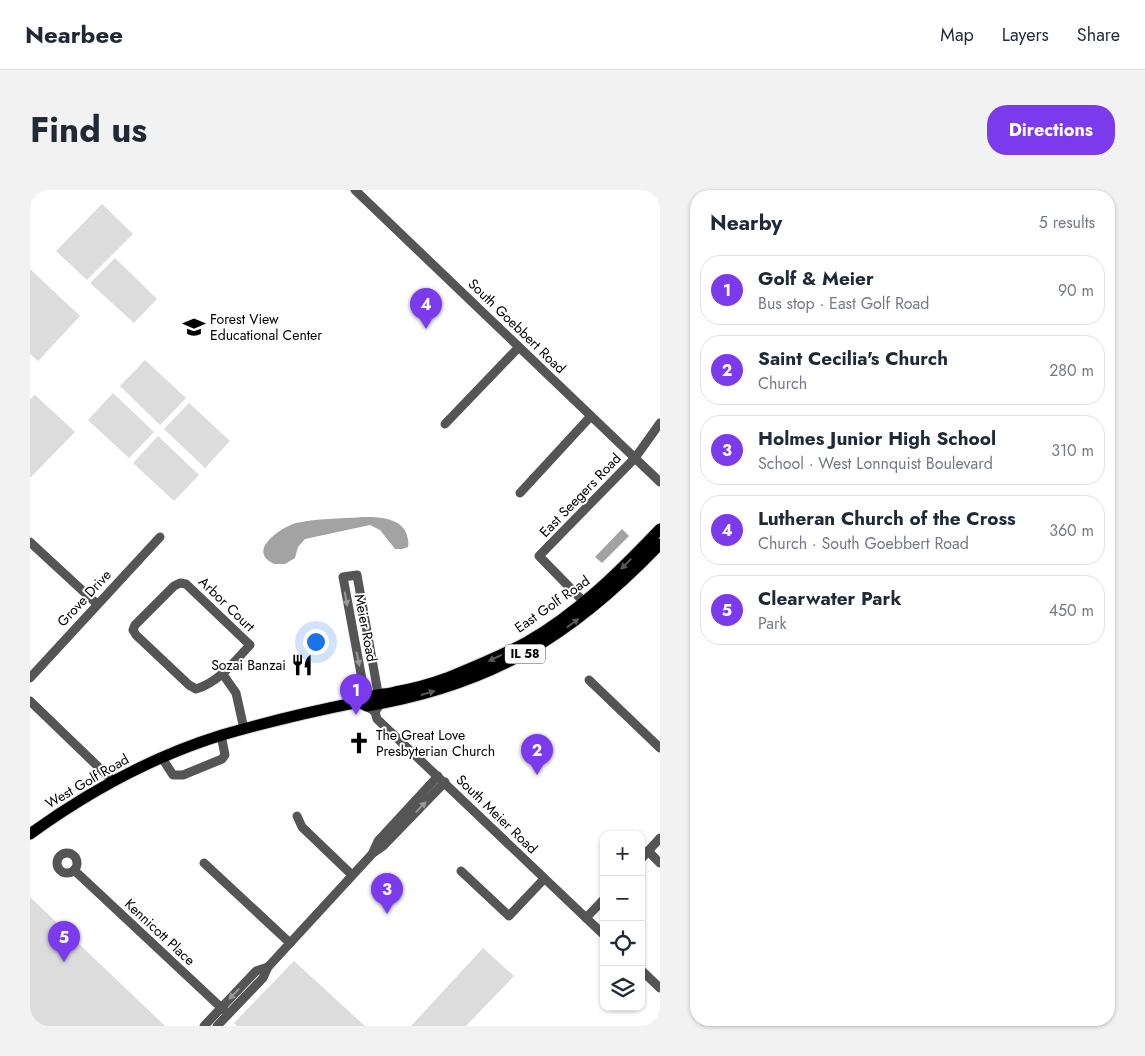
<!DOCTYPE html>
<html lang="en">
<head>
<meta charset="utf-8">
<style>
  body { margin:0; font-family:Jost,sans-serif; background:#f2f2f3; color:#1f2937 }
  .controls { position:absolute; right:15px; bottom:15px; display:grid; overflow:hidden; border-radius:10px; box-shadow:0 1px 4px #0004 }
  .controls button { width:45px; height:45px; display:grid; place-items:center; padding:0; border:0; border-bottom:1px solid #e0e1e3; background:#fff; color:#1f2937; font:25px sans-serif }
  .you { position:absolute; left:285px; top:451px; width:18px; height:18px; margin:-12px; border:4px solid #fff; border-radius:50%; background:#1a73e8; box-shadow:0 0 0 8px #1a73e833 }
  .badge { display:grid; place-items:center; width:32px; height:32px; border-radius:50%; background:#7c3aed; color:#fff; font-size:16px; font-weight:700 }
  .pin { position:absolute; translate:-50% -41px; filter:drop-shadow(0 1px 2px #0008) }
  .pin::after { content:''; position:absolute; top:26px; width:18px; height:15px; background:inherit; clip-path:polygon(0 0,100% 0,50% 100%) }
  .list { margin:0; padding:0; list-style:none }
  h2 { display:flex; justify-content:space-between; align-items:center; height:65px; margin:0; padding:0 20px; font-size:21px }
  h2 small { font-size:16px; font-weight:400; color:#747a83 }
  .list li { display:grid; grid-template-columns:32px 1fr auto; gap:15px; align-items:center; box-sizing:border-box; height:70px; margin:0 10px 10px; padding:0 10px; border:1px solid #e0e1e3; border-radius:20px }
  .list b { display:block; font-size:19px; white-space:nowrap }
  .list p { margin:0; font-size:16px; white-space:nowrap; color:#747a83 }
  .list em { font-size:16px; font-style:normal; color:#747a83 }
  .icon { flex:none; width:28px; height:28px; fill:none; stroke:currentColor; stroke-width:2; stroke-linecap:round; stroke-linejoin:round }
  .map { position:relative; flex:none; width:630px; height:836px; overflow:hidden; border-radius:20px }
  header { display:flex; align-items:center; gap:30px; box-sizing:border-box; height:70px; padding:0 25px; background:#fff; border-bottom:1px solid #e0e1e3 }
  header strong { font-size:24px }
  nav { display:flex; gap:28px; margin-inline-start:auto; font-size:18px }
  .intro { display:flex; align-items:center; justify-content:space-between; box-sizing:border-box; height:120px; padding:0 30px }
  h1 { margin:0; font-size:35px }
  .button { padding:12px 22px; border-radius:20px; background:#7c3aed; color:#fff; font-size:18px; font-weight:700 }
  main { display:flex; gap:30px; padding:0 30px }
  aside { flex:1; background:#fff; border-radius:20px; box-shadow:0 1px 4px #0004 }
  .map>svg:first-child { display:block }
  .green { fill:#dcdcdc }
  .water { fill:#a3a3a3 }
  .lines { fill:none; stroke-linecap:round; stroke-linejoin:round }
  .major-casing { stroke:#dbdbdb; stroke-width:13 }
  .minor { stroke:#555; stroke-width:9 }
  .major { stroke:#000; stroke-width:11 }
  .oneway { fill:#595959 }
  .oneway2 { fill:#999 }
  .labels { text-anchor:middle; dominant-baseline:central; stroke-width:4; stroke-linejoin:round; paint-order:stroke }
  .shield { fill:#fff; stroke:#4c4c4c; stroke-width:1 }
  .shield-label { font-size:12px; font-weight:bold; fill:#000 }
  .poi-label { font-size:14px; fill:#000; stroke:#fff; text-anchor:start }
  .street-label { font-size:14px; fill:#000; stroke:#fff }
</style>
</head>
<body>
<header>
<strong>Nearbee</strong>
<nav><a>Map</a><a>Layers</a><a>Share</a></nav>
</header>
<div class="intro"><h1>Find us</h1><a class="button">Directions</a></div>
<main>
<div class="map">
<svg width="630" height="836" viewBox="0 0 630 836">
  <rect width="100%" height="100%" fill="#fff"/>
  <g class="green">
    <path d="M72,14L103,44L57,90L26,61Z"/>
    <path d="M85,68L127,109L104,133L60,93Z"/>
    <path d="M0,79L50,126L8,171L0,164Z"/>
    <path d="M115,170L156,208L130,235L90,196Z"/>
    <path d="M83,203L124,242L99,268L58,230Z"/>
    <path d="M5,205L45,242L0,288V209Z"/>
    <path d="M159,213L200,251L175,278L134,239Z"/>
    <path d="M128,246L169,285L144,311L103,273Z"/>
    <path d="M0,707L135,836H0Z"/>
    <path d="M453,758L484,786L436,836H381Z"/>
    <path d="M264,771L335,836H207L204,833Z"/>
  </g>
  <g class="water">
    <path d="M332,327C348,327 371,327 377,345C378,350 379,352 378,357L372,359H365L350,340L340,335L275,349L268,357L265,368L255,374H244C216,361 250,338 266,333C288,328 310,329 332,327Z"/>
    <path d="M592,339L599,346L572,373L565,367Z"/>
  </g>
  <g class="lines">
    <g class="major-casing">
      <g id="major">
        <path d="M329,512L337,516C463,495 543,445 630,354"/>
        <path d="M0,644C58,602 124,566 192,545C237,532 283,521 329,512C340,504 353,505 365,502C382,499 401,494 417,488C444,477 471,466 497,452C548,423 590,381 630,339"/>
      </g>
    </g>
    <g class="minor">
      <path d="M325,0L630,292"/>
      <path d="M415,234L489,157"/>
      <path d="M490,303L561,226"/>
      <path d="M0,352L67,414"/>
      <path d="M150,393L156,394L220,455C204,472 189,492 166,499L159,495L106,445L103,440L105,435L144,396Z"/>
      <path d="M554,412L509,366L605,268L630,233"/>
      <path d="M192,483L206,503L214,539"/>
      <path d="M0,488L130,347"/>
      <path d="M559,490L630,558"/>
      <path d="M0,511L83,591"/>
      <path d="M345,522L350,514L327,385L313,387L337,516L345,522L347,529L574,745"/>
      <path d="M132,568L143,585H153L192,569L195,565L191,545"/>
      <path d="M267,626L272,637L322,685"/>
      <path d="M618,661L630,673"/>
      <path d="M343,662L348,651L408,586"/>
      <circle cx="37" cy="673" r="10"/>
      <path d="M611,669L630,648"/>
      <path d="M174,673L260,753"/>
      <path d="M44,680L198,824"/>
      <path d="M431,681L479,726L514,689"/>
      <path d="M556,728L574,709"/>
      <path d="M611,780L630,798"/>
      <path d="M174,836L226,781L238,777"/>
      <path d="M187,836L233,788L238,777L343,663L353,656L415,592"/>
    </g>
    <use href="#major" class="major"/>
  </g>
  <defs><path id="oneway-solid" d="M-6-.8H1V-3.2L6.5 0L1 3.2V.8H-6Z" transform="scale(1.25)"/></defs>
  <g class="oneway">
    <use href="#oneway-solid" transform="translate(596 374) rotate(135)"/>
    <use href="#oneway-solid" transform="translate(543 433) rotate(-36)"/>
    <use href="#oneway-solid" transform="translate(465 468) rotate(155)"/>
    <use href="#oneway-solid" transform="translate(398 503) rotate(-16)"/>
  </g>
  <g class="oneway2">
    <use href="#oneway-solid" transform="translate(316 409) rotate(80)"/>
    <use href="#oneway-solid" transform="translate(328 469) rotate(78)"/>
    <use href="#oneway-solid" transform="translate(391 617) rotate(-46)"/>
    <use href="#oneway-solid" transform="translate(204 804) rotate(134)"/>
  </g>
  <defs>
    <g id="school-bare" transform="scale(1.725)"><path d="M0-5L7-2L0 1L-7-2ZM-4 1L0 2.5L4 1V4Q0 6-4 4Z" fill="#000" stroke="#fff" stroke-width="2.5" paint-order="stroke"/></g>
    <g id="restaurant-bare" transform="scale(1.725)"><path d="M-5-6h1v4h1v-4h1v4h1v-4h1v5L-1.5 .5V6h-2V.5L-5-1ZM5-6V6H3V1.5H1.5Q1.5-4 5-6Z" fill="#000" stroke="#fff" stroke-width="2.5" paint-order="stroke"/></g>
    <g id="church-bare" transform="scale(1.725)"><path d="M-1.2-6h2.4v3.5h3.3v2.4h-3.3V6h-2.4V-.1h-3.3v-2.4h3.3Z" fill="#000" stroke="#fff" stroke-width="2.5" paint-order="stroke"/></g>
  </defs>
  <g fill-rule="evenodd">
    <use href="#school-bare" x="164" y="137"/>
    <use href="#restaurant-bare" x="272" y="475"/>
    <use href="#church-bare" x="329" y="553"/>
  </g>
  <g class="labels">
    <rect class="shield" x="475" y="454.5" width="40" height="19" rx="4"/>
    <g class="shield-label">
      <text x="495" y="464">IL 58</text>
    </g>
    <g class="poi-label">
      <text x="180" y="129">Forest View<tspan x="180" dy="16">Educational Center</tspan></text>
      <text x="256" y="475" text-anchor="end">Sozai Banzai</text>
      <text x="346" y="545">The Great Love<tspan x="346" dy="16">Presbyterian Church</tspan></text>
    </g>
    <g class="street-label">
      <text transform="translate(487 136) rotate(44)">South Goebbert Road</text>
      <text transform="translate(550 305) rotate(-46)">East Seegers Road</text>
      <text transform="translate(54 408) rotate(-47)">Grove Drive</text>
      <text transform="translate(197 414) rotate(44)">Arbor Court</text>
      <text transform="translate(522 414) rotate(-35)">East Golf Road</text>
      <text transform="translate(336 438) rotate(79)">Meier Road</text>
      <text transform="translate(57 591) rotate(-30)">West Golf Road</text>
      <text transform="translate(467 624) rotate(44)">South Meier Road</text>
      <text transform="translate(130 742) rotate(43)">Kennicott Place</text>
    </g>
  </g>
</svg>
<div class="controls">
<button>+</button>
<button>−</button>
<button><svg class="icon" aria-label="locate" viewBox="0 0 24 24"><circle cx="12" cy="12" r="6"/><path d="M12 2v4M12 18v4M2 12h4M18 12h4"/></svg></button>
<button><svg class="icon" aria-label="layers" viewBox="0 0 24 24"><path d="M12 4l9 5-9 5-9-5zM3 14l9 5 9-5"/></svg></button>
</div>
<div class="you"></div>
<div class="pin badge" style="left:326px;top:525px">1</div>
<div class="pin badge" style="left:507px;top:585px">2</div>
<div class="pin badge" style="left:357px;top:724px">3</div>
<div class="pin badge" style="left:396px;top:139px">4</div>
<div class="pin badge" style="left:34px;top:772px">5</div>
</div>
<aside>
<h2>Nearby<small>5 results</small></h2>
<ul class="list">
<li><span class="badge">1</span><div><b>Golf &amp; Meier</b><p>Bus stop · East Golf Road</p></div><em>90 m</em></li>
<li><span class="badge">2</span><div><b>Saint Cecilia's Church</b><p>Church</p></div><em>280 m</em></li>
<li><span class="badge">3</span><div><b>Holmes Junior High School</b><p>School · West Lonnquist Boulevard</p></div><em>310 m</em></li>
<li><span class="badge">4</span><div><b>Lutheran Church of the Cross</b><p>Church · South Goebbert Road</p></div><em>360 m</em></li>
<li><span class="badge">5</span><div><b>Clearwater Park</b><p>Park</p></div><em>450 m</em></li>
</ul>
</aside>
</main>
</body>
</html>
